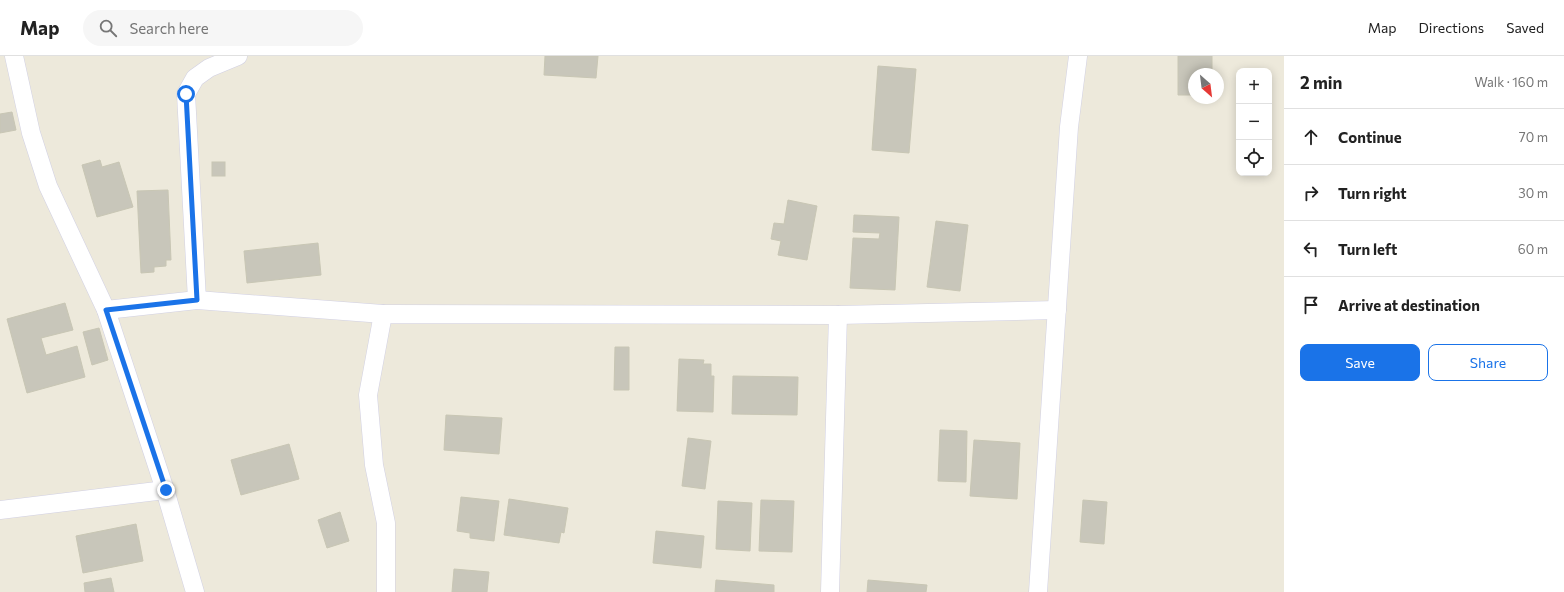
<!DOCTYPE html>
<html lang="en">
<head>
<meta charset="utf-8">
<style>
  body { margin:0; font-family:Commissioner,sans-serif; background:#f6f6f6; color:#222 }
  .controls { position:absolute; right:12px; top:12px; display:grid; overflow:hidden; border-radius:8px; box-shadow:0 2px 10px #0003 }
  .controls button { width:36px; height:36px; display:grid; place-items:center; padding:0; border:0; border-bottom:1px solid #e0e0e0; background:#fff; color:#222; font:20px sans-serif }
  .compass { position:absolute; left:1188px; top:12px; width:36px; height:36px; border-radius:50%; background:#fff; box-shadow:0 2px 10px #0003; rotate:152deg }
  .stop { position:absolute; width:12px; height:12px; margin:-9px; border:3px solid #1a73e8; border-radius:50%; background:#fff }
  .stop.end { background:#1a73e8; border-color:#fff; box-shadow:0 1px 4px #0008 }
  .list { margin:0; padding:0; list-style:none }
  h2 { display:flex; justify-content:space-between; align-items:center; height:52px; margin:0; padding:0 16px; font-size:17px }
  h2 small { font-size:13px; font-weight:400; color:#767676 }
  .list li { display:grid; grid-template-columns:26px 1fr auto; gap:12px; align-items:center; box-sizing:border-box; height:56px; padding:0 16px; border-top:1px solid #e0e0e0 }
  .list b { display:block; font-size:15px; white-space:nowrap }
  .list em { font-size:13px; font-style:normal; color:#767676 }
  .actions { display:flex; gap:8px; padding:12px 16px }
  .actions a { flex:1; padding:9px 0; border:1px solid #1a73e8; border-radius:8px; text-align:center; font-size:14px; color:#1a73e8 }
  .actions .main { background:#1a73e8; color:#fff }
  .icon { flex:none; width:22px; height:22px; fill:none; stroke:currentColor; stroke-width:2; stroke-linecap:round; stroke-linejoin:round }
  .map { position:relative; flex:none; width:1284px; height:536px; overflow:hidden }
  header { display:flex; align-items:center; gap:24px; box-sizing:border-box; height:56px; padding:0 20px; background:#fff; border-bottom:1px solid #e0e0e0 }
  header strong { font-size:19px }
  nav { display:flex; gap:22px; margin-inline-start:auto; font-size:14px }
  .search { width:280px; height:36px; background:#f6f6f6; display:flex; align-items:center; gap:10px; box-sizing:border-box; padding:0 14px; border-radius:22px; color:#767676; font-size:15px }
  main { display:flex }
  aside { flex:1; background:#fff }
  .map>svg:first-child { display:block }
  .building { fill:#c8c6ba; stroke:#c8c6b4 }
  .lines { fill:none; stroke-linecap:round; stroke-linejoin:round }
  .street-casing { stroke:#d1d0e3; stroke-width:19 }
  .street { stroke:#fff; stroke-width:18 }
  .route { stroke:#1a73e8; stroke-width:5 }
</style>
</head>
<body>
<header>
<strong>Map</strong>
<div class="search"><svg class="icon" aria-label="search" viewBox="0 0 24 24"><circle cx="10" cy="10" r="6"/><path d="M15 15l6 6"/></svg>Search here</div>
<nav><a>Map</a><a>Directions</a><a>Saved</a></nav>
</header>
<main>
<div class="map">
<svg width="1284" height="536" viewBox="0 0 1284 536">
  <rect width="100%" height="100%" fill="#ede9db"/>
  <g class="building">
    <path d="M545,0H598L596,22L544,19Z"/>
    <path d="M1178,0H1212V18H1194V39H1178Z"/>
    <path d="M878,10L916,13L909,97L872,94Z"/>
    <path d="M12,56L16,74L0,77V58Z"/>
    <path d="M100,104L102,111L119,106L133,151L97,161L82,109Z"/>
    <rect x="212" y="106" width="13" height="14"/>
    <path d="M168,134L171,204H166V210L154,211V216L141,217L137,135Z"/>
    <path d="M788,144L817,150L807,204L778,199L781,185L771,183L774,167L784,168Z"/>
    <path d="M854,159L899,161L895,234L850,232L853,182L879,183L880,177L853,176Z"/>
    <path d="M936,165L968,169L960,235L927,231Z"/>
    <path d="M318,187L321,219L247,227L244,195Z"/>
    <path d="M65,247L73,274L41,282L46,299L77,290L85,321L27,337L7,263Z"/>
    <path d="M99,272L108,304L92,309L83,276Z"/>
    <path d="M615,291H629V334H614Z"/>
    <path d="M679,303L704,304L703,308H711V320H714L713,356L677,355Z"/>
    <path d="M733,320L798,321L797,359L732,358Z"/>
    <path d="M446,359L502,362L499,398L444,394Z"/>
    <path d="M940,374L967,375L966,426L938,425Z"/>
    <path d="M688,382L711,385L705,433L682,430Z"/>
    <path d="M974,384L1020,387L1017,443L970,440Z"/>
    <path d="M289,388L299,423L241,439L231,404Z"/>
    <path d="M461,441L499,445L494,485L470,482V477L457,475Z"/>
    <path d="M509,443L568,452L564,477L561,476L559,487L504,479Z"/>
    <path d="M761,444L794,445L792,496L759,495Z"/>
    <path d="M1083,444L1107,446L1104,488L1080,486Z"/>
    <path d="M718,445L752,447L750,495L716,493Z"/>
    <path d="M340,456L349,485L327,492L318,464Z"/>
    <path d="M136,468L143,505L83,517L76,480Z"/>
    <path d="M656,475L704,480L701,512L653,507Z"/>
    <path d="M454,513L489,516L487,536H452Z"/>
    <path d="M111,522L114,536H85L84,527Z"/>
    <path d="M716,524L774,529V536H715Z"/>
    <path d="M868,524L927,529L926,536H867Z"/>
  </g>
  <g class="lines">
    <g class="street-casing">
      <g id="street">
        <path d="M14,0L31,77L48,130L106,254L165,434L195,536"/>
        <path d="M197,244L186,38L195,22L209,12L238,0"/>
        <path d="M106,254L197,244L383,258"/>
        <path d="M0,454L165,434"/>
        <path d="M386,536V467L374,409L368,339L383,258L838,259L1057,254"/>
        <path d="M830,536L838,259"/>
        <path d="M1038,536L1069,71L1078,0"/>
      </g>
    </g>
    <use href="#street" class="street"/>
  </g>
  <g class="lines">
    <path class="route" d="M166,434L106,254L197,244L186,38"/>
  </g>
</svg>
<div class="controls">
<button>+</button>
<button>−</button>
<button><svg class="icon" aria-label="locate" viewBox="0 0 24 24"><circle cx="12" cy="12" r="6"/><path d="M12 2v4M12 18v4M2 12h4M18 12h4"/></svg></button>
</div>
<svg class="compass" viewBox="-18 -18 36 36"><path d="M0-13l5 13h-10z" fill="#e53935"/><path d="M0 13l5-13h-10z" fill="#767676"/></svg>
<div class="stop" style="left:186px;top:38px"></div>
<div class="stop end" style="left:166px;top:434px"></div>
</div>
<aside>
<h2>2 min<small>Walk · 160 m</small></h2>
<ul class="list">
<li><svg class="icon" aria-label="ahead" viewBox="0 0 24 24"><path d="M12 20V5M6 11l6-6 6 6"/></svg><div><b>Continue</b></div><em>70 m</em></li>
<li><svg class="icon" aria-label="right" viewBox="0 0 24 24"><path d="M7 20v-9h11M14 6l5 5-5 5"/></svg><div><b>Turn right</b></div><em>30 m</em></li>
<li><svg class="icon" aria-label="left" viewBox="0 0 24 24"><path d="M17 20v-9H6M10 6l-5 5 5 5"/></svg><div><b>Turn left</b></div><em>60 m</em></li>
<li><svg class="icon" aria-label="arrive" viewBox="0 0 24 24"><path d="M6 21V4h12l-3 4 3 4H6"/></svg><div><b>Arrive at destination</b></div></li>
</ul>
<div class="actions"><a class="main">Save</a><a>Share</a></div>
</aside>
</main>
</body>
</html>
